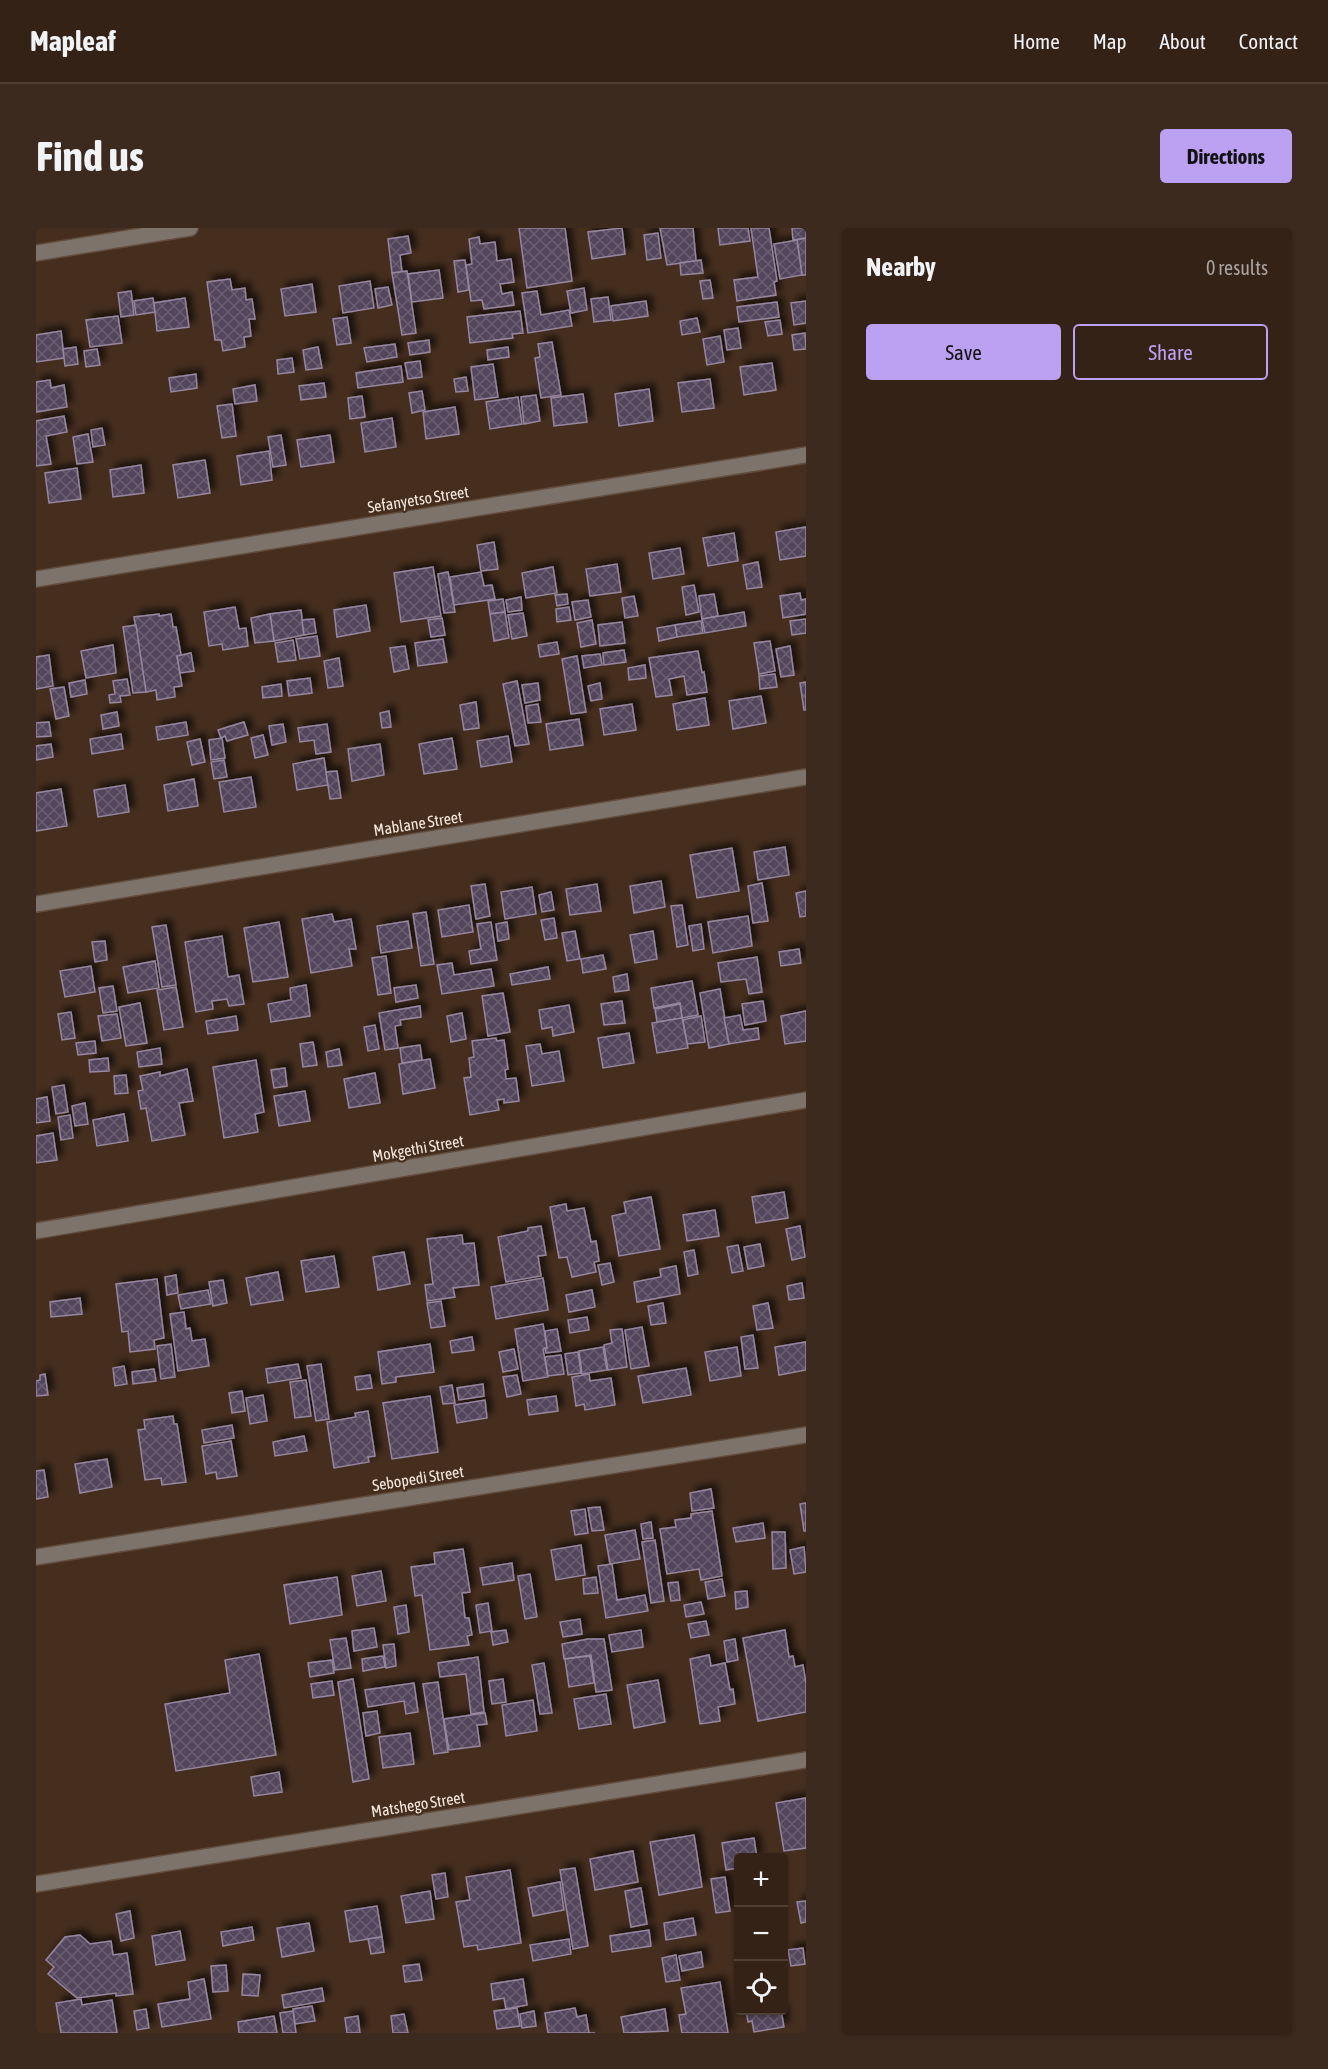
<!DOCTYPE html>
<html lang="en">
<head>
<meta charset="utf-8">
<style>
  body { margin:0; font-family:"Asap Condensed",sans-serif; background:#3c2a1f; color:#f1f3f6 }
  .controls { position:absolute; right:18px; bottom:18px; display:grid; overflow:hidden; border-radius:6px; box-shadow:0 2px 4px #0004 }
  .controls button { width:54px; height:54px; display:grid; place-items:center; padding:0; border:0; border-bottom:2px solid #4e3f35; background:#342216; color:#f1f3f6; font:30px sans-serif }
  .list { margin:0; padding:0; list-style:none }
  h2 { display:flex; justify-content:space-between; align-items:center; height:78px; margin:0; padding:0 24px; font-size:26px }
  h2 small { font-size:20px; font-weight:400; color:#a9a4a1 }
  .actions { display:flex; gap:12px; padding:18px 24px }
  .actions a { flex:1; padding:14px 0; border:2px solid #bca0f2; border-radius:6px; text-align:center; font-size:21px; color:#bca0f2 }
  .actions .main { background:#bca0f2; color:#111 }
  .icon { flex:none; width:33px; height:33px; fill:none; stroke:currentColor; stroke-width:2; stroke-linecap:round; stroke-linejoin:round }
  .map { position:relative; flex:none; width:770px; height:1805px; overflow:hidden; border-radius:6px }
  header { display:flex; align-items:center; gap:36px; box-sizing:border-box; height:84px; padding:0 30px; background:#342216; border-bottom:2px solid #4e3f35 }
  header strong { font-size:28px }
  nav { display:flex; gap:33px; margin-inline-start:auto; font-size:21px }
  .intro { display:flex; align-items:center; justify-content:space-between; box-sizing:border-box; height:144px; padding:0 36px }
  h1 { margin:0; font-size:42px }
  .button { padding:15px 27px; border-radius:6px; background:#bca0f2; color:#111; font-size:21px; font-weight:700 }
  main { display:flex; gap:36px; padding:0 36px }
  aside { flex:1; background:#342216; border-radius:6px; box-shadow:0 2px 4px #0004 }
  .map>svg:first-child { display:block }
  .building { fill:url(#building-cross-hatch); stroke:#9786a0; stroke-width:1.5; filter:url(#shadow) }
  .lines { fill:none; stroke-linecap:round; stroke-linejoin:round }
  .minor-casing { stroke:#614c3d; stroke-width:18 }
  .minor { stroke:#7e736a; stroke-width:15 }
  .labels { text-anchor:middle; dominant-baseline:central; stroke-width:4.5; stroke-linejoin:round; paint-order:stroke }
  .street-label { font-size:16px; fill:#f6e7dd; stroke:#452e1e }
</style>
</head>
<body>
<header>
<strong>Mapleaf</strong>
<nav><a>Home</a><a>Map</a><a>About</a><a>Contact</a></nav>
</header>
<div class="intro"><h1>Find us</h1><a class="button">Directions</a></div>
<main>
<div class="map">
<svg width="770" height="1805" viewBox="0 0 770 1805">
  <defs>
    <pattern id="building-cross-hatch" width="8" height="8" patternUnits="userSpaceOnUse" patternTransform="scale(1.5)"><rect width="8" height="8" fill="#53445b"/><path d="M0 0l8 8M0 8l8-8" fill="none" stroke="#6c5f72"/></pattern>
    <filter id="shadow"><feDropShadow dx="5.5" dy="-5.5" stdDeviation="3" flood-color="#0009"/></filter>
  </defs>
  <rect width="100%" height="100%" fill="#452e1e"/>
  <g class="building">
    <path d="M483,0H529L536,53L491,60Z"/>
    <path d="M586,0L589,26L556,31L552,4Z"/>
    <path d="M624,0H657L660,33L631,37Z"/>
    <path d="M682,0H712L714,13L684,17Z"/>
    <path d="M715,0H733L741,53L738,54L740,67L701,73L698,52L722,49Z"/>
    <path d="M756,0H770V10L757,12Z"/>
    <path d="M622,5L625,30L611,32L608,7Z"/>
    <path d="M372,8L375,25L364,27L366,44L356,45L352,11Z"/>
    <path d="M443,9L444,16L459,14L461,33L475,31L478,54L464,56L466,66L476,64L478,77L448,81L446,72L435,73L430,37L436,36L433,11Z"/>
    <path d="M770,10V47H766L761,12Z"/>
    <path d="M761,12L766,47L744,51L738,16Z"/>
    <path d="M429,32L433,62L422,64L418,33Z"/>
    <path d="M665,32L667,45L645,47L644,35Z"/>
    <path d="M403,42L407,70L376,74L372,46Z"/>
    <path d="M371,43L380,105L366,107L356,45Z"/>
    <path d="M194,51L196,62L209,60L210,72L216,71L219,91H213L215,108L208,109L209,119L187,123L185,112H179L171,54Z"/>
    <path d="M674,52L677,70L667,71L664,53Z"/>
    <path d="M334,53L338,80L307,85L303,58Z"/>
    <path d="M276,56L280,84L249,88L245,61Z"/>
    <path d="M352,59L356,77L342,80L339,61Z"/>
    <path d="M548,60L551,82L535,85L531,63Z"/>
    <path d="M95,63L98,87L85,89L82,65Z"/>
    <path d="M501,63L505,87L533,82L536,98L492,105L486,65Z"/>
    <path d="M572,69L575,92L558,94L555,71Z"/>
    <path d="M117,70L119,84L100,87L98,73Z"/>
    <path d="M149,70L153,99L121,103L118,75Z"/>
    <path d="M610,73L612,88L577,93L575,78Z"/>
    <path d="M770,73V95L758,97L755,75Z"/>
    <path d="M741,74L743,89L703,94L701,79Z"/>
    <path d="M484,83L487,105L476,106L477,110L434,115L431,89Z"/>
    <path d="M82,88L86,115L54,119L50,92Z"/>
    <path d="M311,89L315,115L301,117L297,91Z"/>
    <path d="M661,90L664,104L646,107L644,93Z"/>
    <path d="M744,92L746,106L732,108L729,94Z"/>
    <path d="M702,100L705,120L691,122L688,102Z"/>
    <path d="M25,103L28,130L0,134V107Z"/>
    <path d="M769,105L770,121L758,122L756,107Z"/>
    <path d="M684,108L688,134L671,137L667,111Z"/>
    <path d="M393,112L394,124L374,127L372,115Z"/>
    <path d="M516,114L525,167L505,170L499,130L504,129L502,116Z"/>
    <path d="M359,116L361,129L331,134L328,120Z"/>
    <path d="M40,119L42,136L29,138L27,121Z"/>
    <path d="M282,119L286,140L270,142L267,122Z"/>
    <path d="M472,119L473,129L452,132L451,122Z"/>
    <path d="M61,121L64,137L50,139L48,123Z"/>
    <path d="M256,130L258,144L242,146L241,132Z"/>
    <path d="M384,133L386,149L372,151L369,135Z"/>
    <path d="M736,135L740,162L708,167L704,139Z"/>
    <path d="M457,136L462,169L439,172L435,139Z"/>
    <path d="M365,138L367,154L322,160L320,145Z"/>
    <path d="M160,146L161,160L135,164L133,150Z"/>
    <path d="M430,149L432,163L420,164L418,151Z"/>
    <path d="M674,151L678,180L646,184L642,155Z"/>
    <path d="M14,152L15,160L28,157L31,179L0,184V154Z"/>
    <path d="M288,155L290,169L265,172L263,158Z"/>
    <path d="M219,157L221,173L199,176L197,161Z"/>
    <path d="M613,161L617,193L583,198L579,166Z"/>
    <path d="M386,163L389,182L376,185L373,165Z"/>
    <path d="M547,166L551,194L518,198L515,170Z"/>
    <path d="M500,167L504,193L488,196L485,169Z"/>
    <path d="M326,168L329,189L314,191L312,170Z"/>
    <path d="M482,169L486,196L454,201L450,174Z"/>
    <path d="M196,176L200,208L186,210L181,178Z"/>
    <path d="M419,179L423,206L390,211L387,184Z"/>
    <path d="M28,188L31,204L10,208L15,236L0,238V193Z"/>
    <path d="M356,190L360,219L329,224L325,195Z"/>
    <path d="M66,200L69,217L57,219L55,202Z"/>
    <path d="M52,206L57,234L41,236L37,209Z"/>
    <path d="M245,207L250,237L237,239L232,209Z"/>
    <path d="M294,207L298,234L265,239L261,212Z"/>
    <path d="M233,223L236,252L205,257L201,228Z"/>
    <path d="M169,232L174,265L142,270L137,237Z"/>
    <path d="M105,237L108,265L77,269L74,242Z"/>
    <path d="M41,240L45,271L13,275L9,245Z"/>
    <path d="M770,299V328L744,332L740,304Z"/>
    <path d="M698,305L702,333L672,338L667,310Z"/>
    <path d="M458,314L462,341L445,343L441,317Z"/>
    <path d="M644,320L648,346L617,351L613,325Z"/>
    <path d="M722,334L726,359L711,361L707,337Z"/>
    <path d="M581,336L585,364L554,368L550,341Z"/>
    <path d="M397,339L405,388L365,394L358,345Z"/>
    <path d="M517,339L521,365L490,370L486,345Z"/>
    <path d="M412,344L419,384L408,385L402,346Z"/>
    <path d="M445,344L448,358L456,357L459,371L418,377L414,349Z"/>
    <path d="M658,357L663,384L650,387L646,359Z"/>
    <path d="M764,365L765,372L770,371V386L747,390L744,368Z"/>
    <path d="M531,366L532,376L521,378L519,367Z"/>
    <path d="M678,366L682,388L666,391L663,368Z"/>
    <path d="M598,368L602,388L589,390L586,370Z"/>
    <path d="M485,369L486,382L472,384L470,372Z"/>
    <path d="M467,371L469,384L454,386L452,373Z"/>
    <path d="M552,372L555,389L539,392L536,374Z"/>
    <path d="M330,377L334,403L301,409L298,382Z"/>
    <path d="M199,379L203,401L210,400L212,418L187,422L186,416L173,418L168,384Z"/>
    <path d="M533,379L535,392L521,394L520,381Z"/>
    <path d="M265,382L268,407L238,413L234,386Z"/>
    <path d="M469,384L473,410L458,413L454,386Z"/>
    <path d="M708,384L710,398L669,405L666,391Z"/>
    <path d="M487,385L491,408L476,411L472,387Z"/>
    <path d="M123,386V388L135,386L137,399H140L145,427L141,428L146,458L138,459L139,469L121,472L120,462L110,464L98,389Z"/>
    <path d="M234,386L238,413L219,415L215,390Z"/>
    <path d="M406,390L409,407L395,409L392,392Z"/>
    <path d="M278,391L280,405L268,407L266,392Z"/>
    <path d="M770,391V405L756,407L754,393Z"/>
    <path d="M556,392L560,416L545,419L541,395Z"/>
    <path d="M665,393L667,405L641,409L639,397Z"/>
    <path d="M586,394L589,415L564,418L562,397Z"/>
    <path d="M100,397L110,464L97,465L87,399Z"/>
    <path d="M639,397L641,409L623,413L621,400Z"/>
    <path d="M281,408L284,428L264,431L260,411Z"/>
    <path d="M407,411L411,434L382,438L379,415Z"/>
    <path d="M257,412L260,432L242,434L239,415Z"/>
    <path d="M734,413L739,443L723,446L718,415Z"/>
    <path d="M521,414L523,426L504,429L502,417Z"/>
    <path d="M77,417L80,445L50,450L45,423Z"/>
    <path d="M369,418L373,441L358,444L354,420Z"/>
    <path d="M754,418L758,447L745,449L740,421Z"/>
    <path d="M588,422L590,434L568,437L567,425Z"/>
    <path d="M662,423L666,445L668,444L671,464L651,467L648,448L633,451L636,467L620,469L613,430Z"/>
    <path d="M155,425L158,443L144,445L141,428Z"/>
    <path d="M564,426L566,437L548,440L546,428Z"/>
    <path d="M13,427L17,458L0,461V429Z"/>
    <path d="M541,428L550,484L535,486L526,431Z"/>
    <path d="M303,430L307,458L292,460L288,433Z"/>
    <path d="M609,437L610,450L593,452L592,440Z"/>
    <path d="M739,446L741,459L724,461L723,448Z"/>
    <path d="M274,450L276,465L253,468L251,453Z"/>
    <path d="M91,451L94,467L84,468L85,474L74,475L73,467L79,466L77,453Z"/>
    <path d="M49,452L51,466L35,469L33,455Z"/>
    <path d="M481,453L493,516L479,518L467,456Z"/>
    <path d="M770,454V482H768L764,455Z"/>
    <path d="M502,455L504,472L489,475L486,457Z"/>
    <path d="M564,455L566,471L555,473L552,458Z"/>
    <path d="M245,456L246,468L227,470L226,459Z"/>
    <path d="M28,459L33,488L20,491L14,461Z"/>
    <path d="M725,468L730,495L697,501L693,473Z"/>
    <path d="M669,470L673,497L641,502L637,476Z"/>
    <path d="M440,474L443,500L428,502L424,477Z"/>
    <path d="M502,476L505,494L492,495L490,478Z"/>
    <path d="M596,476L600,502L568,507L564,481Z"/>
    <path d="M353,483L355,499L346,500L344,485Z"/>
    <path d="M81,484L83,498L67,501L65,487Z"/>
    <path d="M543,491L547,517L514,522L510,496Z"/>
    <path d="M13,494L15,508L0,509V495Z"/>
    <path d="M150,494L152,507L122,512L120,499Z"/>
    <path d="M208,494L212,507L191,513L189,508L185,510L182,502Z"/>
    <path d="M247,496L250,514L236,517L233,498Z"/>
    <path d="M291,496L295,524L280,526L278,512L264,514L262,500Z"/>
    <path d="M85,506L87,521L56,526L54,511Z"/>
    <path d="M227,507L232,527L219,530L215,510Z"/>
    <path d="M472,508L476,534L445,539L441,513Z"/>
    <path d="M186,510L189,530L175,532L173,512Z"/>
    <path d="M416,510L421,541L388,546L383,516Z"/>
    <path d="M164,511L169,534L156,537L151,514Z"/>
    <path d="M15,516L17,529L0,532V518Z"/>
    <path d="M344,516L348,547L316,553L312,521Z"/>
    <path d="M288,530L292,557L261,562L257,536Z"/>
    <path d="M188,532L191,549L178,551L175,534Z"/>
    <path d="M301,543L305,570L294,571L290,544Z"/>
    <path d="M215,549L220,579L188,584L183,554Z"/>
    <path d="M158,551L162,578L132,583L128,557Z"/>
    <path d="M89,557L93,584L62,589L58,562Z"/>
    <path d="M25,561L31,598L0,603V565Z"/>
    <path d="M749,619L753,647L722,652L718,624Z"/>
    <path d="M696,620L703,663L661,670L654,627Z"/>
    <path d="M625,653L629,679L598,685L594,658Z"/>
    <path d="M726,655L732,693L717,695L712,658Z"/>
    <path d="M449,656L454,688L440,691L435,658Z"/>
    <path d="M561,656L565,683L534,687L530,661Z"/>
    <path d="M496,659L500,686L469,691L465,664Z"/>
    <path d="M770,663V688L764,689L760,665Z"/>
    <path d="M515,664L518,682L506,684L503,667Z"/>
    <path d="M433,677L437,704L406,709L402,682Z"/>
    <path d="M646,677L652,717L641,719L635,678Z"/>
    <path d="M390,684L398,736L385,738L377,686Z"/>
    <path d="M296,686L298,694L315,691L320,721H313L316,738L275,745L266,691Z"/>
    <path d="M712,688L716,718L677,725L672,694Z"/>
    <path d="M518,690L521,710L509,712L505,692Z"/>
    <path d="M372,693L376,720L345,725L341,698Z"/>
    <path d="M243,694L252,749L217,754L208,700Z"/>
    <path d="M455,694L461,732L435,736L433,723L445,721L441,696Z"/>
    <path d="M471,694L473,711L462,713L460,696Z"/>
    <path d="M665,696L668,721L657,723L653,698Z"/>
    <path d="M130,697L140,757L126,759L116,699Z"/>
    <path d="M539,703L544,731L531,733L526,705Z"/>
    <path d="M617,703L621,731L599,735L594,707Z"/>
    <path d="M186,708L192,749L203,747L208,776L193,778L191,771L176,773L177,781L160,784L149,714Z"/>
    <path d="M69,713L71,732L59,734L56,714Z"/>
    <path d="M763,721L765,735L745,738L743,724Z"/>
    <path d="M567,727L570,741L547,745L545,731Z"/>
    <path d="M350,728L355,765L342,767L336,730Z"/>
    <path d="M721,729L726,764L713,766L710,751L685,754L682,735Z"/>
    <path d="M119,733L123,760L92,765L87,739Z"/>
    <path d="M416,735L418,747L455,741L458,758L406,766L401,737Z"/>
    <path d="M55,738L59,764L29,769L24,743Z"/>
    <path d="M512,739L514,751L476,757L474,746Z"/>
    <path d="M591,746L593,762L579,764L577,749Z"/>
    <path d="M656,753L662,787L646,790L644,775L618,780L615,760Z"/>
    <path d="M270,757L274,788L235,794L232,776L255,772L254,760Z"/>
    <path d="M380,757L382,770L360,774L358,760Z"/>
    <path d="M77,758L81,783L67,785L63,760Z"/>
    <path d="M140,759L147,799L128,802L121,762Z"/>
    <path d="M684,761L693,816L673,820L664,765Z"/>
    <path d="M467,765L474,804L452,808L446,768Z"/>
    <path d="M586,773L589,795L568,797L565,776Z"/>
    <path d="M727,773L730,793L709,797L706,776Z"/>
    <path d="M104,775L111,815L90,818L83,779Z"/>
    <path d="M644,776L646,790L621,794L619,781Z"/>
    <path d="M533,777L538,804L517,808L516,799L506,801L503,782Z"/>
    <path d="M384,778L385,789L364,792L365,797L359,798L362,820L349,822L343,785Z"/>
    <path d="M770,783V813L749,816L745,788Z"/>
    <path d="M35,784L39,810L26,812L22,786Z"/>
    <path d="M426,785L430,811L415,814L411,788Z"/>
    <path d="M81,786L85,810L66,813L62,788Z"/>
    <path d="M704,787L707,802L722,800L723,811L693,816L688,790Z"/>
    <path d="M200,788L202,802L172,806L170,793Z"/>
    <path d="M665,788L669,814L651,816L647,792Z"/>
    <path d="M646,790L652,820L621,825L616,795Z"/>
    <path d="M339,797L343,821L332,823L328,799Z"/>
    <path d="M593,805L598,835L567,840L562,810Z"/>
    <path d="M460,810L461,813L468,812L472,841L469,842L470,851L480,850L483,873L468,875V871L461,872L463,882L434,887L428,850L435,849L433,830L438,829L436,813Z"/>
    <path d="M59,813L60,825L42,827L40,815Z"/>
    <path d="M277,814L281,837L267,839L264,816Z"/>
    <path d="M504,816L506,826L523,823L528,853L496,858L490,818Z"/>
    <path d="M384,817L386,832L366,835L364,820Z"/>
    <path d="M124,820L126,836L103,839L101,824Z"/>
    <path d="M303,821L306,837L292,839L290,824Z"/>
    <path d="M72,830L73,843L54,844L53,832Z"/>
    <path d="M394,831L399,860L367,866L363,836Z"/>
    <path d="M220,832L228,884L219,886L222,904L188,910L177,839Z"/>
    <path d="M249,840L251,858L238,860L235,842Z"/>
    <path d="M151,841L157,873L143,875L149,907L116,913L110,880L105,881L102,863L107,862L104,848L124,844V848Z"/>
    <path d="M339,845L344,875L313,880L308,851Z"/>
    <path d="M90,847L92,865L79,866L78,848Z"/>
    <path d="M28,857L32,884L20,886L16,859Z"/>
    <path d="M269,863L274,893L243,898L238,868Z"/>
    <path d="M11,869L14,893L0,895V871Z"/>
    <path d="M49,875L52,896L39,898L36,878Z"/>
    <path d="M88,886L92,913L61,918L57,892Z"/>
    <path d="M34,887L37,910L25,912L22,889Z"/>
    <path d="M17,905L21,932L0,935V908Z"/>
    <path d="M748,964L752,990L720,995L716,969Z"/>
    <path d="M615,969L624,1021L583,1028L576,988L590,985L588,974Z"/>
    <path d="M530,976L531,983L548,980L555,1014L560,1013L563,1033L558,1034L560,1044L536,1049L531,1029L523,1030L514,979Z"/>
    <path d="M679,982L683,1008L651,1013L647,987Z"/>
    <path d="M505,998L510,1027L502,1028L505,1048L470,1054L462,1009L492,1003V1000Z"/>
    <path d="M764,998L769,1029L756,1032L750,1001Z"/>
    <path d="M426,1007L427,1016L438,1015L443,1057L417,1060L419,1069L391,1073L389,1057L397,1056L391,1011Z"/>
    <path d="M724,1016L728,1038L712,1041L708,1019Z"/>
    <path d="M702,1017L707,1043L696,1045L691,1019Z"/>
    <path d="M658,1022L662,1046L652,1048L648,1024Z"/>
    <path d="M368,1024L374,1056L342,1062L337,1029Z"/>
    <path d="M298,1028L303,1059L270,1064L265,1033Z"/>
    <path d="M574,1035L578,1054L566,1057L562,1037Z"/>
    <path d="M640,1038L644,1066L601,1074L598,1054L625,1049L624,1041Z"/>
    <path d="M242,1044L247,1072L215,1077L210,1050Z"/>
    <path d="M140,1047L142,1065L131,1067L129,1049Z"/>
    <path d="M507,1050L512,1082L460,1091L455,1059Z"/>
    <path d="M121,1051L128,1110L118,1112L119,1121L94,1124L92,1103L86,1104L80,1056Z"/>
    <path d="M187,1052L191,1075L177,1078L173,1054Z"/>
    <path d="M766,1055L768,1070L753,1072L751,1058Z"/>
    <path d="M172,1062L175,1076L145,1081L142,1067Z"/>
    <path d="M556,1062L559,1079L533,1084L530,1067Z"/>
    <path d="M44,1070L46,1086L15,1089L14,1074Z"/>
    <path d="M405,1073L409,1098L395,1100L391,1075Z"/>
    <path d="M627,1075L630,1095L615,1097L612,1078Z"/>
    <path d="M732,1075L737,1100L721,1102L717,1078Z"/>
    <path d="M148,1084L150,1101L154,1100L156,1113L169,1111L173,1138L142,1143L134,1086Z"/>
    <path d="M551,1089L553,1102L534,1105L532,1092Z"/>
    <path d="M507,1096L511,1120L507,1121L512,1149L487,1153L479,1101Z"/>
    <path d="M606,1099L613,1138L595,1141L589,1102Z"/>
    <path d="M521,1101L525,1123L510,1125L509,1120H511L509,1103Z"/>
    <path d="M586,1101L591,1139L572,1142L568,1117L576,1115L574,1102Z"/>
    <path d="M717,1107L722,1140L709,1141L705,1109Z"/>
    <path d="M436,1109L438,1122L416,1125L414,1113Z"/>
    <path d="M770,1114V1142L743,1147L739,1119Z"/>
    <path d="M135,1116L139,1149L125,1151L121,1118Z"/>
    <path d="M394,1116L398,1144L360,1149V1154L346,1156L342,1124Z"/>
    <path d="M567,1119L571,1142L546,1146L543,1123Z"/>
    <path d="M701,1119L705,1148L674,1153L669,1124Z"/>
    <path d="M478,1121L482,1141L467,1144L463,1124Z"/>
    <path d="M542,1124L545,1145L532,1147L529,1126Z"/>
    <path d="M525,1127L528,1146L512,1148L509,1129Z"/>
    <path d="M262,1136L265,1150L232,1155L230,1141Z"/>
    <path d="M285,1136L293,1191L280,1193L271,1138Z"/>
    <path d="M88,1138L91,1156L79,1158L77,1140Z"/>
    <path d="M650,1140L655,1167L607,1175L602,1148Z"/>
    <path d="M118,1141L120,1153L97,1156L96,1144Z"/>
    <path d="M9,1146L12,1167L0,1168V1153L4,1152V1147Z"/>
    <path d="M553,1146L554,1153L575,1150L579,1177L549,1182L548,1176L540,1178L536,1149Z"/>
    <path d="M334,1147L336,1160L321,1162L319,1149Z"/>
    <path d="M481,1147L485,1166L471,1169L467,1149Z"/>
    <path d="M270,1152L275,1188L259,1190L254,1154Z"/>
    <path d="M447,1156L448,1168L423,1172L421,1160Z"/>
    <path d="M416,1157L419,1175L407,1176L404,1159Z"/>
    <path d="M206,1163L209,1183L196,1185L193,1165Z"/>
    <path d="M227,1167L231,1193L214,1196L210,1170Z"/>
    <path d="M394,1168L402,1224L356,1231L347,1175Z"/>
    <path d="M520,1168L522,1183L493,1187L491,1172Z"/>
    <path d="M449,1172L451,1190L421,1195L418,1177Z"/>
    <path d="M332,1183L339,1228L332,1229L333,1234L298,1240L291,1194L320,1189L319,1185Z"/>
    <path d="M137,1188L138,1196H141L150,1254L126,1257L125,1250L109,1252L102,1202L109,1201L108,1192Z"/>
    <path d="M196,1197L198,1210L168,1215L166,1202Z"/>
    <path d="M268,1208L271,1223L239,1228L237,1214Z"/>
    <path d="M195,1213L201,1248L181,1251L180,1244L170,1246L166,1218Z"/>
    <path d="M71,1231L76,1259L44,1265L39,1236Z"/>
    <path d="M8,1242L12,1269L0,1271V1243Z"/>
    <path d="M675,1261L678,1280L656,1283L654,1265Z"/>
    <path d="M770,1275V1303H768L764,1276Z"/>
    <path d="M564,1279L568,1302L556,1303L552,1280Z"/>
    <path d="M549,1281L552,1305L539,1307L535,1283Z"/>
    <path d="M676,1283L686,1348L665,1352L663,1341L631,1346L624,1301L640,1299L639,1292L655,1290V1286Z"/>
    <path d="M615,1294L617,1310L607,1311L605,1296Z"/>
    <path d="M727,1295L729,1310L700,1314L697,1300Z"/>
    <path d="M599,1302L604,1331L574,1336L569,1307Z"/>
    <path d="M736,1304H749L750,1340L737,1341Z"/>
    <path d="M619,1312L628,1373L615,1375L606,1314Z"/>
    <path d="M545,1317L549,1347L520,1352L515,1322Z"/>
    <path d="M768,1319L770,1344L758,1346L754,1322Z"/>
    <path d="M427,1321L434,1364L426,1365L429,1390H433L436,1407L431,1408L433,1417L394,1422L386,1367L379,1368L375,1339L399,1336L398,1325Z"/>
    <path d="M476,1335L478,1352L447,1357L444,1340Z"/>
    <path d="M576,1336L581,1372L609,1367L612,1383L570,1390L562,1338Z"/>
    <path d="M345,1343L350,1373L321,1378L316,1348Z"/>
    <path d="M494,1346L501,1389L489,1391L482,1348Z"/>
    <path d="M301,1349L306,1387L254,1396L248,1357Z"/>
    <path d="M560,1349L562,1365L548,1366L547,1351Z"/>
    <path d="M686,1351L689,1368L672,1371L669,1354Z"/>
    <path d="M642,1354L644,1372L635,1373L632,1355Z"/>
    <path d="M711,1363L712,1379L700,1381L699,1364Z"/>
    <path d="M665,1374L668,1386L650,1389L648,1377Z"/>
    <path d="M452,1375L456,1403L444,1405L440,1377Z"/>
    <path d="M370,1377L373,1404L362,1406L358,1379Z"/>
    <path d="M544,1391L546,1406L527,1409L524,1394Z"/>
    <path d="M670,1393L673,1407L655,1410L652,1396Z"/>
    <path d="M338,1400L341,1419L318,1423L316,1403Z"/>
    <path d="M470,1402L472,1414L457,1417L455,1404Z"/>
    <path d="M605,1402L607,1419L576,1424L573,1407Z"/>
    <path d="M749,1402L753,1429L757,1428L759,1439L767,1437L770,1456V1484L722,1493L707,1410Z"/>
    <path d="M310,1410L315,1440L299,1442L294,1412Z"/>
    <path d="M552,1411H568L576,1462L560,1464L555,1427L528,1431L526,1416Z"/>
    <path d="M699,1411L702,1432L691,1434L688,1413Z"/>
    <path d="M358,1416L360,1438L350,1440L347,1417Z"/>
    <path d="M223,1426L240,1527L140,1543L129,1476L194,1465L189,1432Z"/>
    <path d="M673,1427L675,1438L689,1435L694,1462L697,1461L699,1476L682,1479L684,1493L664,1496L654,1431Z"/>
    <path d="M347,1428L349,1439L327,1443L326,1431Z"/>
    <path d="M554,1428L558,1455L533,1459L529,1431Z"/>
    <path d="M442,1429L448,1484L435,1486L430,1446L404,1449L402,1435Z"/>
    <path d="M296,1432L298,1445L274,1449L272,1435Z"/>
    <path d="M508,1435L516,1485L504,1486L496,1437Z"/>
    <path d="M317,1451L333,1551L317,1554L302,1454Z"/>
    <path d="M467,1451L470,1474L456,1476L453,1453Z"/>
    <path d="M622,1452L629,1494L598,1500L591,1457Z"/>
    <path d="M296,1453L298,1467L277,1470L275,1456Z"/>
    <path d="M402,1454L412,1524L398,1526L387,1456Z"/>
    <path d="M378,1455L382,1484L370,1486L368,1473L332,1479L329,1462Z"/>
    <path d="M570,1466L575,1496L543,1501L538,1471Z"/>
    <path d="M497,1472L501,1503L470,1508L466,1477Z"/>
    <path d="M341,1483L344,1505L330,1508L327,1485Z"/>
    <path d="M449,1485L451,1496L441,1497L444,1518L413,1522L408,1491Z"/>
    <path d="M374,1505L378,1536L347,1540L343,1509Z"/>
    <path d="M243,1544L246,1564L218,1568L215,1549Z"/>
    <path d="M770,1570V1620L748,1623L740,1575Z"/>
    <path d="M658,1607L666,1659L623,1667L614,1614Z"/>
    <path d="M718,1610L721,1630H702V1640L690,1642L686,1615Z"/>
    <path d="M597,1623L602,1654L559,1662L554,1631Z"/>
    <path d="M539,1640L552,1718L537,1721L524,1642Z"/>
    <path d="M474,1642L485,1715L442,1722L441,1717L428,1719L420,1674L434,1672L430,1649Z"/>
    <path d="M409,1645L412,1669L400,1671L396,1647Z"/>
    <path d="M689,1649L694,1683L680,1685L675,1651Z"/>
    <path d="M524,1654L528,1682L497,1688L492,1660Z"/>
    <path d="M605,1660L611,1696L595,1699L589,1663Z"/>
    <path d="M394,1663L398,1691L370,1695L365,1668Z"/>
    <path d="M770,1673V1694L765,1695L761,1674Z"/>
    <path d="M341,1678L346,1709L314,1714L309,1683Z"/>
    <path d="M94,1683L98,1710L85,1713L80,1686Z"/>
    <path d="M657,1690L660,1707L630,1712L628,1695Z"/>
    <path d="M273,1695L278,1723L246,1729L241,1700Z"/>
    <path d="M216,1699L218,1712L187,1718L185,1704Z"/>
    <path d="M613,1702L615,1718L576,1724L574,1708Z"/>
    <path d="M144,1703L149,1732L120,1737L116,1708Z"/>
    <path d="M44,1707L54,1716L75,1713L77,1727L91,1725L97,1766L80,1768V1765L41,1770L12,1746L18,1739L10,1732L29,1709Z"/>
    <path d="M346,1709L348,1724L335,1726L332,1711Z"/>
    <path d="M533,1711L535,1726L497,1733L494,1717Z"/>
    <path d="M767,1720L769,1736L755,1738L752,1722Z"/>
    <path d="M665,1724L667,1739L646,1743L643,1728Z"/>
    <path d="M640,1727L644,1752L630,1754L626,1730Z"/>
    <path d="M383,1736L386,1752L369,1754L367,1738Z"/>
    <path d="M190,1737L192,1763L177,1764L175,1738Z"/>
    <path d="M207,1746L224,1747L222,1768L206,1767Z"/>
    <path d="M168,1751L175,1791L126,1799L122,1776L154,1771L152,1754Z"/>
    <path d="M487,1751L491,1777L470,1781L468,1770L457,1772L455,1756Z"/>
    <path d="M684,1754L692,1805H646L643,1787L650,1786L645,1760Z"/>
    <path d="M286,1760L288,1773L248,1780L246,1767Z"/>
    <path d="M45,1771L46,1777L76,1772L81,1805H25L20,1775Z"/>
    <path d="M276,1778L279,1793L259,1796L257,1781Z"/>
    <path d="M481,1780L484,1798L461,1801L458,1783Z"/>
    <path d="M539,1780L541,1789L550,1787L553,1805H559H512L509,1785Z"/>
    <path d="M110,1781L113,1800L101,1802L98,1783Z"/>
    <path d="M629,1781L632,1803L588,1805L585,1789Z"/>
    <path d="M710,1782H745L748,1799L718,1804L716,1793L712,1794Z"/>
    <path d="M257,1783L260,1805H247L244,1785Z"/>
    <path d="M498,1783L500,1798L486,1800L484,1786Z"/>
    <path d="M368,1786L372,1805H357L355,1788Z"/>
    <path d="M238,1788L241,1805H203L202,1794Z"/>
    <path d="M322,1788L324,1805H311L309,1790Z"/>
  </g>
  <g class="lines">
    <g class="minor-casing">
      <g id="minor">
        <path d="M0,25L154,0"/>
        <path d="M0,351L770,227"/>
        <path d="M0,676L770,549"/>
        <path d="M0,1003L770,872"/>
        <path d="M0,1329L770,1207"/>
        <path d="M0,1656L770,1532"/>
      </g>
    </g>
    <use href="#minor" class="minor"/>
  </g>
  <g class="labels">
    <g class="street-label">
      <text transform="translate(382 271) rotate(-9)">Sefanyetso Street</text>
      <text transform="translate(382 595) rotate(-9)">Mablane Street</text>
      <text transform="translate(382 920) rotate(-10)">Mokgethi Street</text>
      <text transform="translate(382 1250) rotate(-9)">Sebopedi Street</text>
      <text transform="translate(382 1576) rotate(-9)">Matshego Street</text>
    </g>
  </g>
</svg>
<div class="controls">
<button>+</button>
<button>−</button>
<button><svg class="icon" aria-label="locate" viewBox="0 0 24 24"><circle cx="12" cy="12" r="6"/><path d="M12 2v4M12 18v4M2 12h4M18 12h4"/></svg></button>
</div>
</div>
<aside>
<h2>Nearby<small>0 results</small></h2>
<ul class="list">
</ul>
<div class="actions"><a class="main">Save</a><a>Share</a></div>
</aside>
</main>
</body>
</html>
